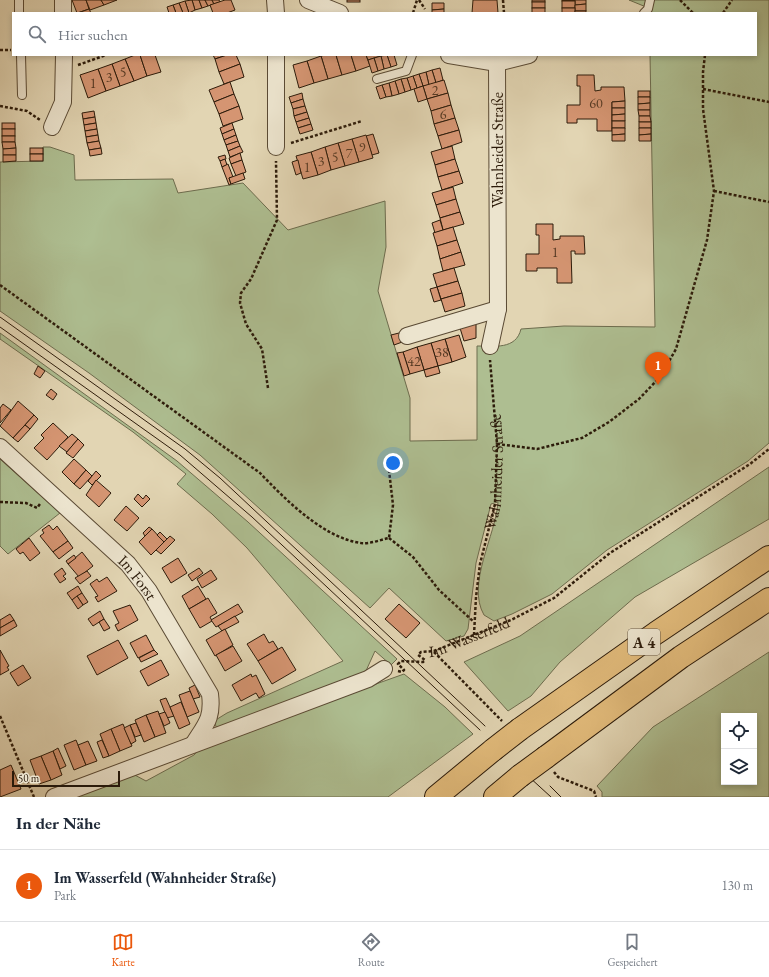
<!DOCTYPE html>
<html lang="de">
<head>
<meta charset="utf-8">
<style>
  body { margin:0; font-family:"EB Garamond",serif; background:#f2f2f3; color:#1f2937 }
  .controls { position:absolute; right:12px; bottom:12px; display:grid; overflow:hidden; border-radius:0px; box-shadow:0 2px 6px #0003 }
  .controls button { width:36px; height:36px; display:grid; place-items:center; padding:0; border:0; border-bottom:1px solid #e0e1e3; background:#fff; color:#1f2937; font:20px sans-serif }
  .scale { position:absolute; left:12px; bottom:10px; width:108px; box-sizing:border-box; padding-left:4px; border:2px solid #2c1b0a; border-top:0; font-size:11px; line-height:14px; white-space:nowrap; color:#2c1b0a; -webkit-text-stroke:3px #ece4ce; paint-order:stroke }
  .you { position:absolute; left:393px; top:463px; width:14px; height:14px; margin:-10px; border:3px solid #fff; border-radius:50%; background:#1a73e8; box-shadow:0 0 0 6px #1a73e833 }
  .badge { display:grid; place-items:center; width:26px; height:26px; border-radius:50%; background:#ea580c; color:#fff; font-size:13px; font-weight:700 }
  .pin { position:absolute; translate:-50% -33px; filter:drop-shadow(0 1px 2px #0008) }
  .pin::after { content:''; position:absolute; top:21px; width:14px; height:12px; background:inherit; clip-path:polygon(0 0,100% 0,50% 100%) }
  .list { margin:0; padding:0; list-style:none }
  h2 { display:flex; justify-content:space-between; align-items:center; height:52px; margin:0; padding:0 16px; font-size:17px }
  h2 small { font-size:13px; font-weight:400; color:#747a83 }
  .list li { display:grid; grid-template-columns:26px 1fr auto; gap:12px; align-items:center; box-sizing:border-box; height:72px; padding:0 16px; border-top:1px solid #e0e1e3 }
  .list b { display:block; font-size:15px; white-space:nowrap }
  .list p { margin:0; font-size:13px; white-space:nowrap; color:#747a83 }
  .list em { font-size:13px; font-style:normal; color:#747a83 }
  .icon { flex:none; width:22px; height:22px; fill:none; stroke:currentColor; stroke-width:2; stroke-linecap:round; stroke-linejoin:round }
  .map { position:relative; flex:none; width:769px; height:797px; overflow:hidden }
  .search { position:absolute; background:#fff; box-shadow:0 2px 6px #0003; left:12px; right:12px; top:12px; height:44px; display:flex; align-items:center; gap:10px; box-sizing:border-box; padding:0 14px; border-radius:0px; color:#747a83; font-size:15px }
  .sheet { height:124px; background:#fff }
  nav { display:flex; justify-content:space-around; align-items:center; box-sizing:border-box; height:56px; border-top:1px solid #e0e1e3; background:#fff; font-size:11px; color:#747a83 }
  nav a { display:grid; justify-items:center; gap:2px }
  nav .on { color:#ea580c }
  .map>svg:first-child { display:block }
  .green { fill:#aebe91; stroke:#6d6c4e; fill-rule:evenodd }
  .building { fill:#d59572; stroke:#2c1b0a }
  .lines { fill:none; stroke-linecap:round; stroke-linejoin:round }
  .service-casing { stroke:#5a4a34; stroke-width:10 }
  .minor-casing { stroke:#5a4a34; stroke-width:18 }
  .motorway-casing { stroke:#2c1b0a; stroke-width:24 }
  .path { stroke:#2c1b0a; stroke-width:2.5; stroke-dasharray:3 2; stroke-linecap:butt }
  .service { stroke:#ece4ce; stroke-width:8 }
  .minor { stroke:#ece4ce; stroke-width:16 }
  .motorway { stroke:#e1ba7a; stroke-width:22 }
  .tram { stroke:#2c1b0a; stroke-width:1 }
  .motorway-bridge-casing { stroke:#2c1b0a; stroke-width:24; stroke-linecap:butt }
  .motorway-bridge { stroke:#e1ba7a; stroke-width:22 }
  .labels { text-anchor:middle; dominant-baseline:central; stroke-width:3; stroke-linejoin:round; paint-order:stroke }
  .number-label { font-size:14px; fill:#563a24 }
  .shield { fill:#ece4ce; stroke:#665745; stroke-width:1 }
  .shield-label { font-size:15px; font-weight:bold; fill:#2c1b0a }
  .street-label { font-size:16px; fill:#2c1b0a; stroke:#ece4ce }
</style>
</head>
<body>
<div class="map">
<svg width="769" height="797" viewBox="0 0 769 797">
  <rect width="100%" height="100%" fill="#e2d5b3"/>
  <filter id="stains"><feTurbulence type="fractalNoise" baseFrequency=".005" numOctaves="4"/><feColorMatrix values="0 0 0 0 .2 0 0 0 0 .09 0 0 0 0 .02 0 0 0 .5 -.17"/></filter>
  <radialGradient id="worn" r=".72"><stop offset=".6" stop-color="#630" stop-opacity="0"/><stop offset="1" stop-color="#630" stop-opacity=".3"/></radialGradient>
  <g class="green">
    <path d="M629,0H769V443L748,461L607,550L552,594L512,614L494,621L484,615C466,584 496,535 498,502L491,504L476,563L468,629L464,636L446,641L389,588L370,608L200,455L89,373L0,311V162L43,161V147H50L74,155L75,180L173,179L178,193L243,183L288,230L385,201L386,247L378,291L410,398V441L477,440V346C494,346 516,350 521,329L564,326L655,327L650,55H756V13H651V9Z"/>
    <path d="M0,333L177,461L248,522L397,659L391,665L375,651L365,673L217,729L214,721L227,713L343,661L247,548L212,514L177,484L186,474L133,432L0,339Z"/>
    <path d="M0,459L60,513L8,554L0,546Z"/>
    <path d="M769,467V519L635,597L560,662L531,696L508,711L464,662L520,636Z"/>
    <path d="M769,652V797H602V792L597,786L653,727ZM724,716H754V782H724Z"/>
    <path d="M404,674L445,707L473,734L388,797H69L131,773L146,781L194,755L202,746Z"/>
  </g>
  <g class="building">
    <path d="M72,0H86L89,9L77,13Z"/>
    <path d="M86,0H101L104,5L90,10Z"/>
    <path d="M101,0H117L104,5Z"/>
    <path d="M192,0H199L202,8L195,10Z"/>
    <path d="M192,0L195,10L189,13L185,1Z"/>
    <path d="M199,0H205L208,6L202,8Z"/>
    <path d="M205,0H212L214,4L208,6Z"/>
    <path d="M212,0H219L220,2L214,4Z"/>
    <path d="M225,0H231L235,10L227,13H213L210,5Z"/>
    <rect x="347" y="0" width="13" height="2"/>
    <path d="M473,0H497L498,13H472Z"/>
    <rect x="532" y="0" width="13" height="2"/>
    <rect x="562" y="0" width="13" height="1"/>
    <path d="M575,0H586V4L575,5Z"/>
    <path d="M185,1L189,13H183L179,3Z"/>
    <rect x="562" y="1" width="13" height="7"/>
    <rect x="532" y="2" width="13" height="6"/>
    <path d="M179,3L183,13H176L173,5Z"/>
    <path d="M432,3H444V9L432,10Z"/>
    <path d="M586,4V11H575V5Z"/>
    <path d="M173,5L176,13H169L167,7Z"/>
    <rect x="532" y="8" width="13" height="5"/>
    <rect x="562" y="8" width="13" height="5"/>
    <path d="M89,9L91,13H78Z"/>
    <path d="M444,9V13H432V10Z"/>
    <rect x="575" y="11" width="11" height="2"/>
    <path d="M135,55H140L147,76L134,81L125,59Z"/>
    <path d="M140,55H155L161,72L147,76Z"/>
    <path d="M213,55H227L215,59Z"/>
    <path d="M227,55H236L240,64L219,72L215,59Z"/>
    <path d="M326,55H336L342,75L328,79L321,56Z"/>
    <path d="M336,55H351L356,71L342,75Z"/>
    <path d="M351,55H366L370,66L356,71Z"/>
    <path d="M366,55H381V56L368,60Z"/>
    <path d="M387,55H394L397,65L391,67Z"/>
    <path d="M387,55L391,67L384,69L381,56Z"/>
    <path d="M321,56L328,79L314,83L307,61Z"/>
    <path d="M381,56L384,69L378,71L374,58Z"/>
    <path d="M374,58L378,71L372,73L368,60Z"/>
    <path d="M125,59L134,81L120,86L112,64Z"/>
    <path d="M307,61L314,83L299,88L293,65Z"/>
    <path d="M112,64L120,86L106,91L98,69Z"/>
    <path d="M240,64L244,77L224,84L219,72Z"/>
    <path d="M440,68L443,80L436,83L432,70Z"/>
    <path d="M98,69L106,91L88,98L80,75Z"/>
    <path d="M432,70L436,83L429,85L426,72Z"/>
    <path d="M426,72L429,85L423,86L419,74Z"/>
    <path d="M419,74L423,86L417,88L413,76Z"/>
    <path d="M577,75H594L595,91L601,90V87H624L625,101L612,102V131H597V119H577V123H567V105H580V86H577Z"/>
    <path d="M413,76L417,88L411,90L407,78Z"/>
    <path d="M407,78L411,90L405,92L401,79Z"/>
    <path d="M401,79L405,92L399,94L395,81Z"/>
    <path d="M444,80L448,93L427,99L423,86Z"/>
    <path d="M395,81L399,94L392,96L389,83Z"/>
    <path d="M230,82L234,94L214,102L209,90Z"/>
    <path d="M389,83L392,96L386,97L382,85Z"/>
    <path d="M382,85L386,97L380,99L376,87Z"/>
    <path d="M423,86L427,99L418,102L414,89Z"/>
    <rect x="638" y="91" width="12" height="6"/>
    <path d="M302,93L303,99L291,103L289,97Z"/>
    <path d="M448,93L451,105L431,111L427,99Z"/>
    <path d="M234,94L239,106L219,114L214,102Z"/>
    <path d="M638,97H650V103L638,104Z"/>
    <path d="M303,99L305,106L293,109L291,103Z"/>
    <path d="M625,101V108H612V102Z"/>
    <path d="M650,103V110H638V104Z"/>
    <path d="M451,105L455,118L434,124L431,111Z"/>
    <path d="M239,106L243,119L223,126L219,114Z"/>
    <path d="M305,106L307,112L294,116L293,109Z"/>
    <path d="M612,108H625V114L612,115Z"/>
    <path d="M638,110H650V116H639Z"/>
    <path d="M94,111L95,117L83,119L82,113Z"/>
    <path d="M307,112L309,118L296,122L294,116Z"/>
    <path d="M625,114V121H612V115Z"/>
    <path d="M639,116H650L651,122H639Z"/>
    <path d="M95,117L96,123L84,125L83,119Z"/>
    <path d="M309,118L311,124L298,128L296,122Z"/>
    <path d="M455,118L459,130L438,136L434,124Z"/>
    <rect x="612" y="121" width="13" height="7"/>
    <rect x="639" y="122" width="12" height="6"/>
    <rect x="2" y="123" width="13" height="6"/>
    <path d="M96,123L97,129L85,131L84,125Z"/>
    <path d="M232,123L234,129L222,134L220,128Z"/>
    <path d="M311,124L313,130L300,134L298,128Z"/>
    <path d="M612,128H625V134L612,135Z"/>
    <path d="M639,128H651V134L639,135Z"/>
    <rect x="2" y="129" width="13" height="7"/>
    <path d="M97,129L98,135L86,137L85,131Z"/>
    <path d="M234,129L236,135L224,140L222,134Z"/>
    <path d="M459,130L462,142L442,149L438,136Z"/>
    <path d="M373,134L379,153L372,155L366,136Z"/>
    <path d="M625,134V141H612V135Z"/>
    <path d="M651,134V141H639V135Z"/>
    <path d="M98,135L99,141L87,143L86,137Z"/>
    <path d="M236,135L238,141L226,145L224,140Z"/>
    <path d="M366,135L373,158L359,162L352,139Z"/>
    <rect x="2" y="136" width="13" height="6"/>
    <path d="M352,139L359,162L345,166L338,143Z"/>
    <path d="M99,141L101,148L89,150L87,143Z"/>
    <path d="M238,141L240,146L228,151L226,145Z"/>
    <path d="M2,142H15L16,148L3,149Z"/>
    <path d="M338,143L345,166L331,170L325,147Z"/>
    <path d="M240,146L243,152L230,157L228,151Z"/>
    <path d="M452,146L455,159L435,165L431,152Z"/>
    <path d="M325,147L331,170L318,175L311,152Z"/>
    <path d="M16,148V155H3V149Z"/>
    <rect x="30" y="148" width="13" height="6"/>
    <path d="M101,148L102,154L90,156L89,150Z"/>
    <path d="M311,152L318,175L303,179L296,156Z"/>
    <path d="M240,153L242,160L231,164L229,158Z"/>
    <rect x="30" y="154" width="13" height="7"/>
    <path d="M3,155H16V161L3,162Z"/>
    <path d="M225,155L226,159L220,161L218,157Z"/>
    <path d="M225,159L227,165L222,167L220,161Z"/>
    <path d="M455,159L459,171L438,177L435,165Z"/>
    <path d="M242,160L246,172L236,176L231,164Z"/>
    <path d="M298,160L301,173L296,175L292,162Z"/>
    <path d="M228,164L233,177L229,178L231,184L229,185L222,167Z"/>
    <path d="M459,171L463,183L442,190L438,177Z"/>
    <path d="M243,173L245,179L231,184L229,178Z"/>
    <path d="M453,187L456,199L436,205L432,193Z"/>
    <path d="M456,199L460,212L440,218L436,205Z"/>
    <path d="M460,212L464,224L443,230L440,218Z"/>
    <path d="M440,220L443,230L435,233L432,223Z"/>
    <path d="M536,224H553V240L560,239V236H584L585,254H575V251H571L572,283H557V268H537V271H526V254H539V235H536Z"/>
    <path d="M453,227L457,240L437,246L433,233Z"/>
    <path d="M457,240L461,252L440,259L437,246Z"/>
    <path d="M461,252L465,265L443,271L440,259Z"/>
    <path d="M454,268L458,281L437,287L433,274Z"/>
    <path d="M458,281L462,293L441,299L437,287Z"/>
    <path d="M437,287L441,300L434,302L430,289Z"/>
    <path d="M462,293L465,306L445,312L441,299Z"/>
    <path d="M476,323V338L464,341L460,328Z"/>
    <path d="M403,332L405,341L394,345L391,335Z"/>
    <path d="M459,335L466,357L452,362L445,339Z"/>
    <path d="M445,339L452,362L438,366L431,343Z"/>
    <path d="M431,343L438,366L424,370L417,347Z"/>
    <path d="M417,347L424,370L410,374L403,352Z"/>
    <path d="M403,352L410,374L404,376L397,353Z"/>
    <path d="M38,366L45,371L40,378L34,374Z"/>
    <path d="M438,366L440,373L426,377L424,370Z"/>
    <path d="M51,389L57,394L53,400L46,395Z"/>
    <path d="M18,401L34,415L13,438L0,426Z"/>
    <path d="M3,404L11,410L0,423V408Z"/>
    <path d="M34,415L38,419L30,429L25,425Z"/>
    <path d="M53,423L68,437L47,460L34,448L44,438L41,435Z"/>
    <path d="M25,425L30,429L18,442L13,438Z"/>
    <path d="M72,434L78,439L67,452L59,446Z"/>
    <path d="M78,439L84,445L73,458L66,453Z"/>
    <path d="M74,459L86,470L74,484L62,472Z"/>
    <path d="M86,470L92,476L80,489L74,484Z"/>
    <path d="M96,471L101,476L92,485L88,481Z"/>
    <path d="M96,480L111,493L99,507L86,495Z"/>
    <path d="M138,494L143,499L146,495L150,499L142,507L134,499Z"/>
    <path d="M126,506L139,518L127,531L114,520Z"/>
    <path d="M49,525L53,530L57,526L68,541L53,552L40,536L44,533L42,530Z"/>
    <path d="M149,527L152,529L145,536L143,533Z"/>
    <path d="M152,529L164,542L151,555L139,542Z"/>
    <path d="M160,532L167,539L164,542L157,535Z"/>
    <path d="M170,536L175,540L161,554L156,550Z"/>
    <path d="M29,538L40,553L30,561L23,552L20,554L16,549Z"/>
    <path d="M68,541L73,548L59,559L53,552Z"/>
    <path d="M82,552L93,566L79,577L68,564Z"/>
    <path d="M74,555L76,558L68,564L66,561Z"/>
    <path d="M178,558L187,573L171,583L162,568Z"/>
    <path d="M62,568L66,574L63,576L66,579L60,583L54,574Z"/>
    <path d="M199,568L203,573L192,581L188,575Z"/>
    <path d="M211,570L217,579L202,588L197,579Z"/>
    <path d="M87,571L91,576L80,584L75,578Z"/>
    <path d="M107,577L117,591L98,602L95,597L98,596L90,584L97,579L99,582Z"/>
    <path d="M78,586L82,593L72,600L67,593Z"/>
    <path d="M198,586L206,599L189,609L182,596Z"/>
    <path d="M82,593L88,602L83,605L77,596Z"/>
    <path d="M77,596L83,605L78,609L72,600Z"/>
    <path d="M208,598L217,613L210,617L212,621L200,628L189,609Z"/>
    <path d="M238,604L243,612L216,627L211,620Z"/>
    <path d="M399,604L420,623L406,638L385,619Z"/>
    <path d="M130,605L138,620L118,631L115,625L119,623L113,611Z"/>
    <path d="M100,611L104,619L93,626L88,619Z"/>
    <path d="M10,614L14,620L0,628V620Z"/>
    <path d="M235,616L239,622L222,631L218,626Z"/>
    <path d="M104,619L110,628L104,631L99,622Z"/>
    <path d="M14,620L17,626L0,636V628Z"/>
    <path d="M225,629L233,645L215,656L206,640Z"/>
    <path d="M264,634L269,643L273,641L278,649L258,661L247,644Z"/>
    <path d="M146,635L154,650L138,658L130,643Z"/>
    <path d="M118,640L128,658L97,675L87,656Z"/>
    <path d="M233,646L242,661L225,671L216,655Z"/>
    <path d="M282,647L296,670L272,684L258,661Z"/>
    <path d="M0,650L9,666L7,667L9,670L0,675Z"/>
    <path d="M154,650L158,654L141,662L139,658Z"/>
    <path d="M161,660L169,675L148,686L140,671Z"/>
    <path d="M23,665L31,678L18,686L10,673Z"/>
    <path d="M251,674L252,677L256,675L265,694L259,698L256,693L241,701L232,685Z"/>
    <path d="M195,685L200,697L193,699L189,688Z"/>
    <path d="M190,691L199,712L187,717L179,695Z"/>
    <path d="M166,698L174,716L167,718L160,700Z"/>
    <path d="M181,702L190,724L179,729L170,707Z"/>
    <path d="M158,711L166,733L155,737L146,715Z"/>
    <path d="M165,712L170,723L164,726L159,714Z"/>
    <path d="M146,715L155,737L144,742L135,720Z"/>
    <path d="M136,723L141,735L135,737L130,725Z"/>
    <path d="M123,724L132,746L120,751L111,729Z"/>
    <path d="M130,725L136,741L131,744L124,728Z"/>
    <path d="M111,729L120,751L109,756L100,734Z"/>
    <path d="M76,740L86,765L74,770L64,745Z"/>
    <path d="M102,740L109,756L103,758L97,742Z"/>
    <path d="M88,741L97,761L86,765L78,745Z"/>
    <path d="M58,748L66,766L60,769L53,751Z"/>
    <path d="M53,751L62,775L51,780L41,756Z"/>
    <path d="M41,756L51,780L39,784L30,760Z"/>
    <path d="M11,765L21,789L0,797V770Z"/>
  </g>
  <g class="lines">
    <g class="service-casing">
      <g id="service">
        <path d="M19,0V13"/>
        <path d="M644,13L648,9L650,0"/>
        <path d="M21,55L22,95"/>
        <path d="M377,79L406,71L412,55"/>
      </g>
    </g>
    <g class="minor-casing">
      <g id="minor">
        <path d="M63,0V13"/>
        <path d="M275,0L276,13"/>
        <path d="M308,0L340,13"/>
        <path d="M449,55L497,63L529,55"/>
        <path d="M52,127L63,102L64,55"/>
        <path d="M276,147V55"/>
        <path d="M407,336L498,309"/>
        <path d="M490,346L498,309L497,63"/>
        <path id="s3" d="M0,447L128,564L149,591L210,694C213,718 206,724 194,743"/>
        <path d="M54,797L368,679L384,669"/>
      </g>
    </g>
    <g class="motorway-casing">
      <g id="motorway">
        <path d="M520,729L656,633L769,557"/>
        <path d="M546,757L681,657L769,599"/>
        <path d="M436,797L493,750"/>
        <path d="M495,797L520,776"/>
      </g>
    </g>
    <g class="path">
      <path d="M419,0L425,9"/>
      <path d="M503,0L504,13"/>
      <path d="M680,0L693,13"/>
      <path d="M413,13L417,0"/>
      <path d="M723,13L732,0"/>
      <path d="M0,50H11"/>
      <path d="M78,65L106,55"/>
      <path d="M703,89L769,102"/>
      <path d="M0,106L27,111L40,120"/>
      <path d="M291,143L362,121"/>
      <path d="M714,191L769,202"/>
      <path d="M0,285L260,473C285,499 323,538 361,543C370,544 380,540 389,538L393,505L389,470"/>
      <path d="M268,388L262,349L246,324L240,303L241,293L251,279L277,220L276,161"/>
      <path d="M497,444L537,449L582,438L609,422L639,399L660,377L676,349L707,240L714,191L703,109V72L705,55"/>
      <path d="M0,502L26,503L37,508L40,504"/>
      <path d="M389,538L413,557L439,590L474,622"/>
      <path id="s1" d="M474,635L476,597L480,564L495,504L497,444L490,360"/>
      <path d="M434,652L502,721"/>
      <path id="s2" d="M398,671L402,672L404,670L398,664L401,661L423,662L425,660L418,655L421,652L434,651L511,620L554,598L610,553L750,464L769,449"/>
      <path d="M0,716L34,797"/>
      <path d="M554,772L558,777L594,791L596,797"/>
    </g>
    <use href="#service" class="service"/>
    <use href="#minor" class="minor"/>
    <use href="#motorway" class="motorway"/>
    <g class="tram">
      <path d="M0,317L185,449L220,478L485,726"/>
      <path d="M0,327L180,455L252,517L480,730"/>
      <path d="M528,776L551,797"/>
      <path d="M550,786L561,797"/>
    </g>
    <g class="motorway-bridge-casing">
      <g id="motorway-bridge">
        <path d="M493,750L520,729"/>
        <path d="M520,776L546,757"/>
      </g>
    </g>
    <use href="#motorway-bridge" class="motorway-bridge"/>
  </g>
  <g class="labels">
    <g class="number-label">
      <text x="123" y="72">5</text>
      <text x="109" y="77">3</text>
      <text x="93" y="83">1</text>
      <text x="435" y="90">2</text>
      <text x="596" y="103">60</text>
      <text x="443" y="114">6</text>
      <text x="362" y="147">9</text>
      <text x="349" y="153">7</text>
      <text x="335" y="157">5</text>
      <text x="321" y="161">3</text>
      <text x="307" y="167">1</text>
      <text x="555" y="252">1</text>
      <text x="442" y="352">38</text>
      <text x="414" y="361">42</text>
    </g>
    <rect class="shield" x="628" y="629" width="32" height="26" rx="3"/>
    <g class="shield-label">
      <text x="644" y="642">A 4</text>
    </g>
    <g class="street-label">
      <text transform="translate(497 150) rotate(-90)">Wahnheider Straße</text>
      <text stroke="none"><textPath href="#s1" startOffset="165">Wahnheider Straße</textPath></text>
      <text stroke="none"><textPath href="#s3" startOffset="190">Im Forst</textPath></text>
      <text stroke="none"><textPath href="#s2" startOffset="108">Im Wasserfeld</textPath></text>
    </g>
  </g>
  <rect width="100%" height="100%" filter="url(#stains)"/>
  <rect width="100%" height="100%" fill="url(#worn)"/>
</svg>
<div class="controls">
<button><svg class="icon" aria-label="locate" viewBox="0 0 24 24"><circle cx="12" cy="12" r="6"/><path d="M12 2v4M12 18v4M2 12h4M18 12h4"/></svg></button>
<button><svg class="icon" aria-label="layers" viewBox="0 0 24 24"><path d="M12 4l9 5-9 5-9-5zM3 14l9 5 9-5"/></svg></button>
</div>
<div class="scale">50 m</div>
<div class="you"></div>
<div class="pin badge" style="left:658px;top:385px">1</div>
<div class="search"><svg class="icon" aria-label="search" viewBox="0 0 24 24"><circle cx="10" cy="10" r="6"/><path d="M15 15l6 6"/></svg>Hier suchen</div>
</div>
<section class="sheet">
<h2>In der Nähe<small></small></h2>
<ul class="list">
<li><span class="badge">1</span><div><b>Im Wasserfeld (Wahnheider Straße)</b><p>Park</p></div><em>130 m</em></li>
</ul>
</section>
<nav>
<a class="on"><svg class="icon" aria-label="map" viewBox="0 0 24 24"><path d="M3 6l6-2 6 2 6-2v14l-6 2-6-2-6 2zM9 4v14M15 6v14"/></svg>Karte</a>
<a><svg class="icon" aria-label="directions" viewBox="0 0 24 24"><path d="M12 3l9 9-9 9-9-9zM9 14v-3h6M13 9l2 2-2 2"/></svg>Route</a>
<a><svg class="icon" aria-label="saved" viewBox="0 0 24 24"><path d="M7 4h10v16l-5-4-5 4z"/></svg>Gespeichert</a>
</nav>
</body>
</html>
